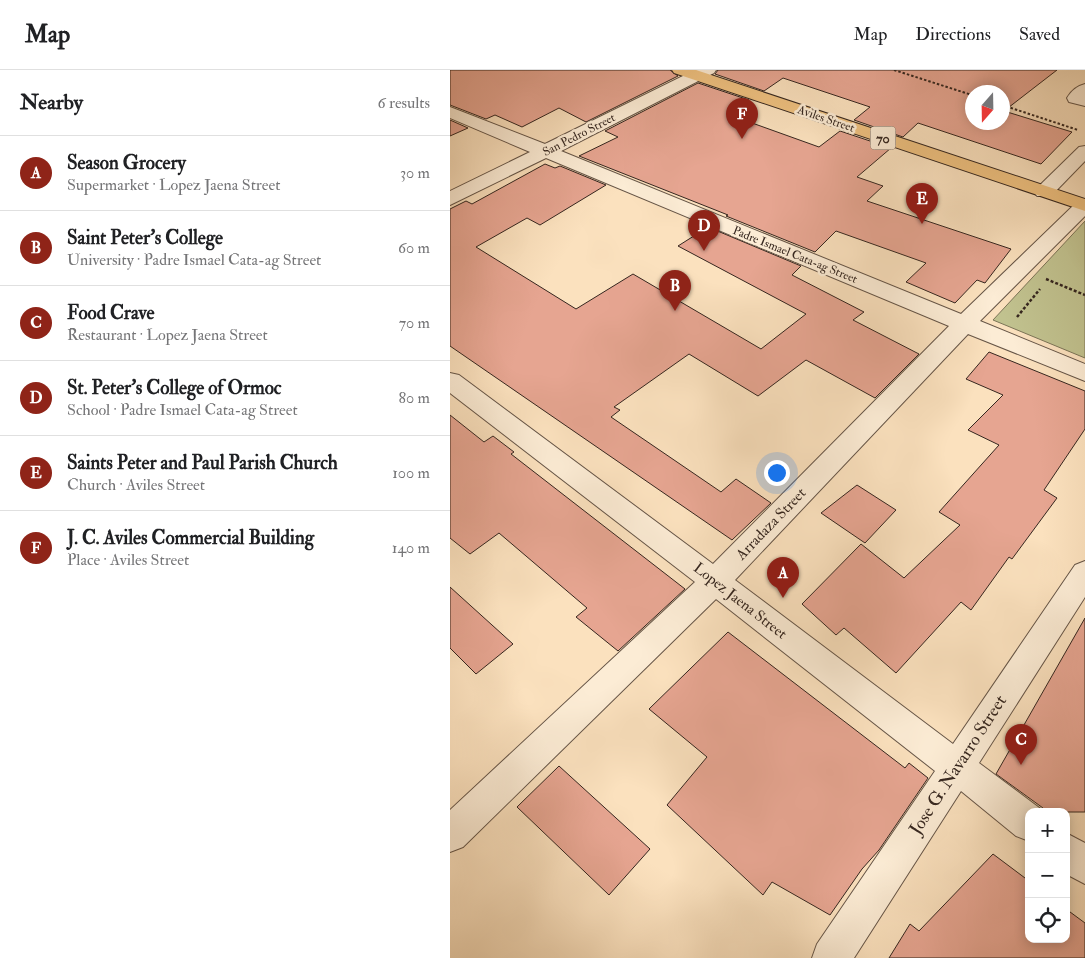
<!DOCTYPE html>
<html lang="en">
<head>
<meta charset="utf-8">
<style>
  body { margin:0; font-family:"IM FELL Double Pica",serif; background:#f6f6f6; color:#202124 }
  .controls { position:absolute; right:15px; bottom:15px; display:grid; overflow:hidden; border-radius:10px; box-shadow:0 2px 12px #0003 }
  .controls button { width:45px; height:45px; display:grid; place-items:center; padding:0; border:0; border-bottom:1px solid #e0e0e0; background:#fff; color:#202124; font:25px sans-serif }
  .compass { position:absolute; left:515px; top:15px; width:45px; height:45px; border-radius:50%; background:#fff; box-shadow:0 2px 12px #0003; rotate:200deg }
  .you { position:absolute; left:326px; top:402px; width:18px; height:18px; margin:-12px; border:4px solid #fff; border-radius:50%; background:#1a73e8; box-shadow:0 0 0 8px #1a73e833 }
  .badge { display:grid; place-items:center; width:32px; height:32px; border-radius:50%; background:#8f2418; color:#fff; font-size:16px; font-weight:700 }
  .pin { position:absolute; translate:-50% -41px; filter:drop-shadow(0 1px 2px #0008) }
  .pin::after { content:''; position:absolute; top:26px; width:18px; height:15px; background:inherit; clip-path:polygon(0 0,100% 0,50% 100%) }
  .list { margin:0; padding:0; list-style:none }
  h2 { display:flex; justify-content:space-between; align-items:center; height:65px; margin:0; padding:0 20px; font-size:21px }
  h2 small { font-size:16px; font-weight:400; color:#757577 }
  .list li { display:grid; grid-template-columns:32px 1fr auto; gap:15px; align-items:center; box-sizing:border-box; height:75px; padding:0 20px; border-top:1px solid #e0e0e0 }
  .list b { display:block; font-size:19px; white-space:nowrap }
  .list p { margin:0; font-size:16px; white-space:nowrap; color:#757577 }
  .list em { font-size:16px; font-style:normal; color:#757577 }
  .icon { flex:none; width:28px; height:28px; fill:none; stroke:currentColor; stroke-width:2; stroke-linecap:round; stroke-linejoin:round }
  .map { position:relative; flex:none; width:635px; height:888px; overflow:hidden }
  header { display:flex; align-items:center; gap:30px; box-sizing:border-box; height:70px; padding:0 25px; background:#fff; border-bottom:1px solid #e0e0e0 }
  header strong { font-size:24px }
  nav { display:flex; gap:28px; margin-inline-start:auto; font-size:18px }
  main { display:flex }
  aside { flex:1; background:#fff }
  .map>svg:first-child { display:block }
  .green { fill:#c1c28f; stroke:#7b7457 }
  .building { fill:#e6a591; stroke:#35261f; fill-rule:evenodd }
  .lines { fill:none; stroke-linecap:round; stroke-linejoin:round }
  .minor-casing { stroke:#665547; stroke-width:2 }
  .highway-casing { stroke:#35261f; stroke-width:2 }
  .path-far1 { stroke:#35261f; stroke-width:2; stroke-dasharray:2.5 2; stroke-linecap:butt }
  .path { stroke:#35261f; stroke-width:2.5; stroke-dasharray:3 2; stroke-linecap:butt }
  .minor { fill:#fcecd5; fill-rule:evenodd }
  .highway { fill:#eec07f; fill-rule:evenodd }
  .labels { text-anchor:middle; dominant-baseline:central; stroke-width:5; stroke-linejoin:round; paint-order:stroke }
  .far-street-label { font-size:12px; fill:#35261f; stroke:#fcecd5 }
  .shield { fill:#fcecd5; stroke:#716156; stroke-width:1 }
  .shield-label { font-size:14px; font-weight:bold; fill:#35261f }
  .street-label { font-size:15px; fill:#35261f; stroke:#fcecd5 }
  .near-street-label { font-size:18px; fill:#35261f; stroke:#fcecd5 }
</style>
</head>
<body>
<header>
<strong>Map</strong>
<nav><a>Map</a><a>Directions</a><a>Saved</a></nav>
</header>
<main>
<aside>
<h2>Nearby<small>6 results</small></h2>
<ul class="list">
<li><span class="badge">A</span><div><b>Season Grocery</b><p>Supermarket · Lopez Jaena Street</p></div><em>30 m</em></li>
<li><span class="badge">B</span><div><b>Saint Peter's College</b><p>University · Padre Ismael Cata-ag Street</p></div><em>60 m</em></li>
<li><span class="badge">C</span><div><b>Food Crave</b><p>Restaurant · Lopez Jaena Street</p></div><em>70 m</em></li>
<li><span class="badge">D</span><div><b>St. Peter’s College of Ormoc</b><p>School · Padre Ismael Cata-ag Street</p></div><em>80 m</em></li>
<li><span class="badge">E</span><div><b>Saints Peter and Paul Parish Church</b><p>Church · Aviles Street</p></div><em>100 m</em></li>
<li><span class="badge">F</span><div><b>J. C. Aviles Commercial Building</b><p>Place · Aviles Street</p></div><em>140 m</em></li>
</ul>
</aside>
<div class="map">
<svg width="635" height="888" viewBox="0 0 635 888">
  <rect width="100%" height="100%" fill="#fbe1be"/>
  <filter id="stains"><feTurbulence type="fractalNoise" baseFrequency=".004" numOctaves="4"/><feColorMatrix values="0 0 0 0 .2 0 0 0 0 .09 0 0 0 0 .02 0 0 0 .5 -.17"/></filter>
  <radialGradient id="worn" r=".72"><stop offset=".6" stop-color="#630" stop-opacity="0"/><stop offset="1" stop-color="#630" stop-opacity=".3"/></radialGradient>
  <path class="green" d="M635,151V288L543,250Z"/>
  <g class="building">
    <path d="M0,0H220L228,6L136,52L109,38L72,57L45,45L36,49L0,35Z"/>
    <path d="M268,0H607L554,41L622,62L591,94L468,53L453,67L404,50L420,37L333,8L314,21L265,4ZM522,22H552V52H522Z"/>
    <path d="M248,13L299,30L277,44L369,77L390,61L441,78L407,107L433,116L417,131L561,179L535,213L527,210L505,233L456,212L476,193L386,161L365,182L276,146L278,145L129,86L168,67L155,61Z"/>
    <path d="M0,50L18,58L0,66Z"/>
    <path d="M95,94L105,98L110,96L156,115L90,155L77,148L26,177L126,239L183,204L311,279L356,244L228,176L258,157L351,196L342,205L414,242L403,250L469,284L425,328L356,290L308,326L239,284L164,337L170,340L161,347L271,422L286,409L321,433L282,470L0,276V139L16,131L22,134Z"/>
    <path d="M539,282L635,321V359L594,420L607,428L562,489L559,487L521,540L511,532L446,603L394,558L386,565L352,534L411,474L454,508L510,455L489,442L549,375L518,360L553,325L516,309Z"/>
    <path d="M0,345L34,372L43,366L64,382L61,384L235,519L168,581L126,547L137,538L49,463L20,484L0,468Z"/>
    <path d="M407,415L446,440L415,473L371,443Z"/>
    <path d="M0,517L63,574L26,604L0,578Z"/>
    <path d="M635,548V742H592L593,738L546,704Z"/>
    <path d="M278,562L455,698L459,693L478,708L429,780L412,799L380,845L322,812L313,825L217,735L257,687L199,639Z"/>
    <path d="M109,696L200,779L159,825L67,737Z"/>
    <path d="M543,784L579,811V869H616V839L635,853V888H439L460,854L469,861Z"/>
  </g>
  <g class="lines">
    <g class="minor-casing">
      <g id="minor">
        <path d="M245,0H266L264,3L111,81L511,244L628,131L635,129V146L530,251L635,294V311L518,264L285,510L503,674L625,495L635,491V527L529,693L592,740L579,742V771L566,766L511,721L404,888H362L367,874L485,701L266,529L13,777L0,782V740L245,512L0,323V303L9,305L263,494L499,256L96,88L0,135V121L80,82L0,48V37L95,74Z"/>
        <path d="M635,14V36L619,32L617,28C621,21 627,16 635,14Z"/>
        <path d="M635,76V91L601,126H587L584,122L587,118L629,77Z"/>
        <path d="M616,763L635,773V814L616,804Z"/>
      </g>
    </g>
    <g class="highway-casing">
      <path id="highway" d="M222,0H246L635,129V141L224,3Z"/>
    </g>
    <g class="path-far1">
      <path d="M444,0L522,25"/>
      <path d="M552,35L628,60"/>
    </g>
    <g class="path">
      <path d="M596,209L635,225"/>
      <path d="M567,247L590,219"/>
    </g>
    <use href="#minor" class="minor"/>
    <use href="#highway" class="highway"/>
  </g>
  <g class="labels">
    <g class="far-street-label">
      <text transform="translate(376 49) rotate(19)">Aviles Street</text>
      <text transform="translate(129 65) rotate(-27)">San Pedro Street</text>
      <text transform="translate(345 185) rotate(22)">Padre Ismael Cata-ag Street</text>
    </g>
    <rect class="shield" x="420.5" y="56.5" width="25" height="23" rx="4"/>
    <g class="shield-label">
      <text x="433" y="68">70</text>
    </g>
    <g class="street-label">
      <text transform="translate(321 454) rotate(-46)">Arradaza Street</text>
      <text transform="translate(290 531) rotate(38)">Lopez Jaena Street</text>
    </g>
    <g class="near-street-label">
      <text transform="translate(508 695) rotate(-57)">Jose G. Navarro Street</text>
    </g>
  </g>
  <rect width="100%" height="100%" filter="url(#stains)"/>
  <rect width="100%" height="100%" fill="url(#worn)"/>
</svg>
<div class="controls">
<button>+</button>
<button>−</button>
<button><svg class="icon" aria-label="locate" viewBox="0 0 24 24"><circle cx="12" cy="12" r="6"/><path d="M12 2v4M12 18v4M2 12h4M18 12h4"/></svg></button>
</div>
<svg class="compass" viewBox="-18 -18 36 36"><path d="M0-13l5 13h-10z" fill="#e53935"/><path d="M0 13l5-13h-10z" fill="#757577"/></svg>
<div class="you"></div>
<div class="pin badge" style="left:333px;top:528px">A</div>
<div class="pin badge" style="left:225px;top:241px">B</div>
<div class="pin badge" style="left:571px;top:695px">C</div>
<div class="pin badge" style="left:254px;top:181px">D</div>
<div class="pin badge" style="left:472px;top:154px">E</div>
<div class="pin badge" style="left:292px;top:69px">F</div>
</div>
</main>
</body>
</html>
